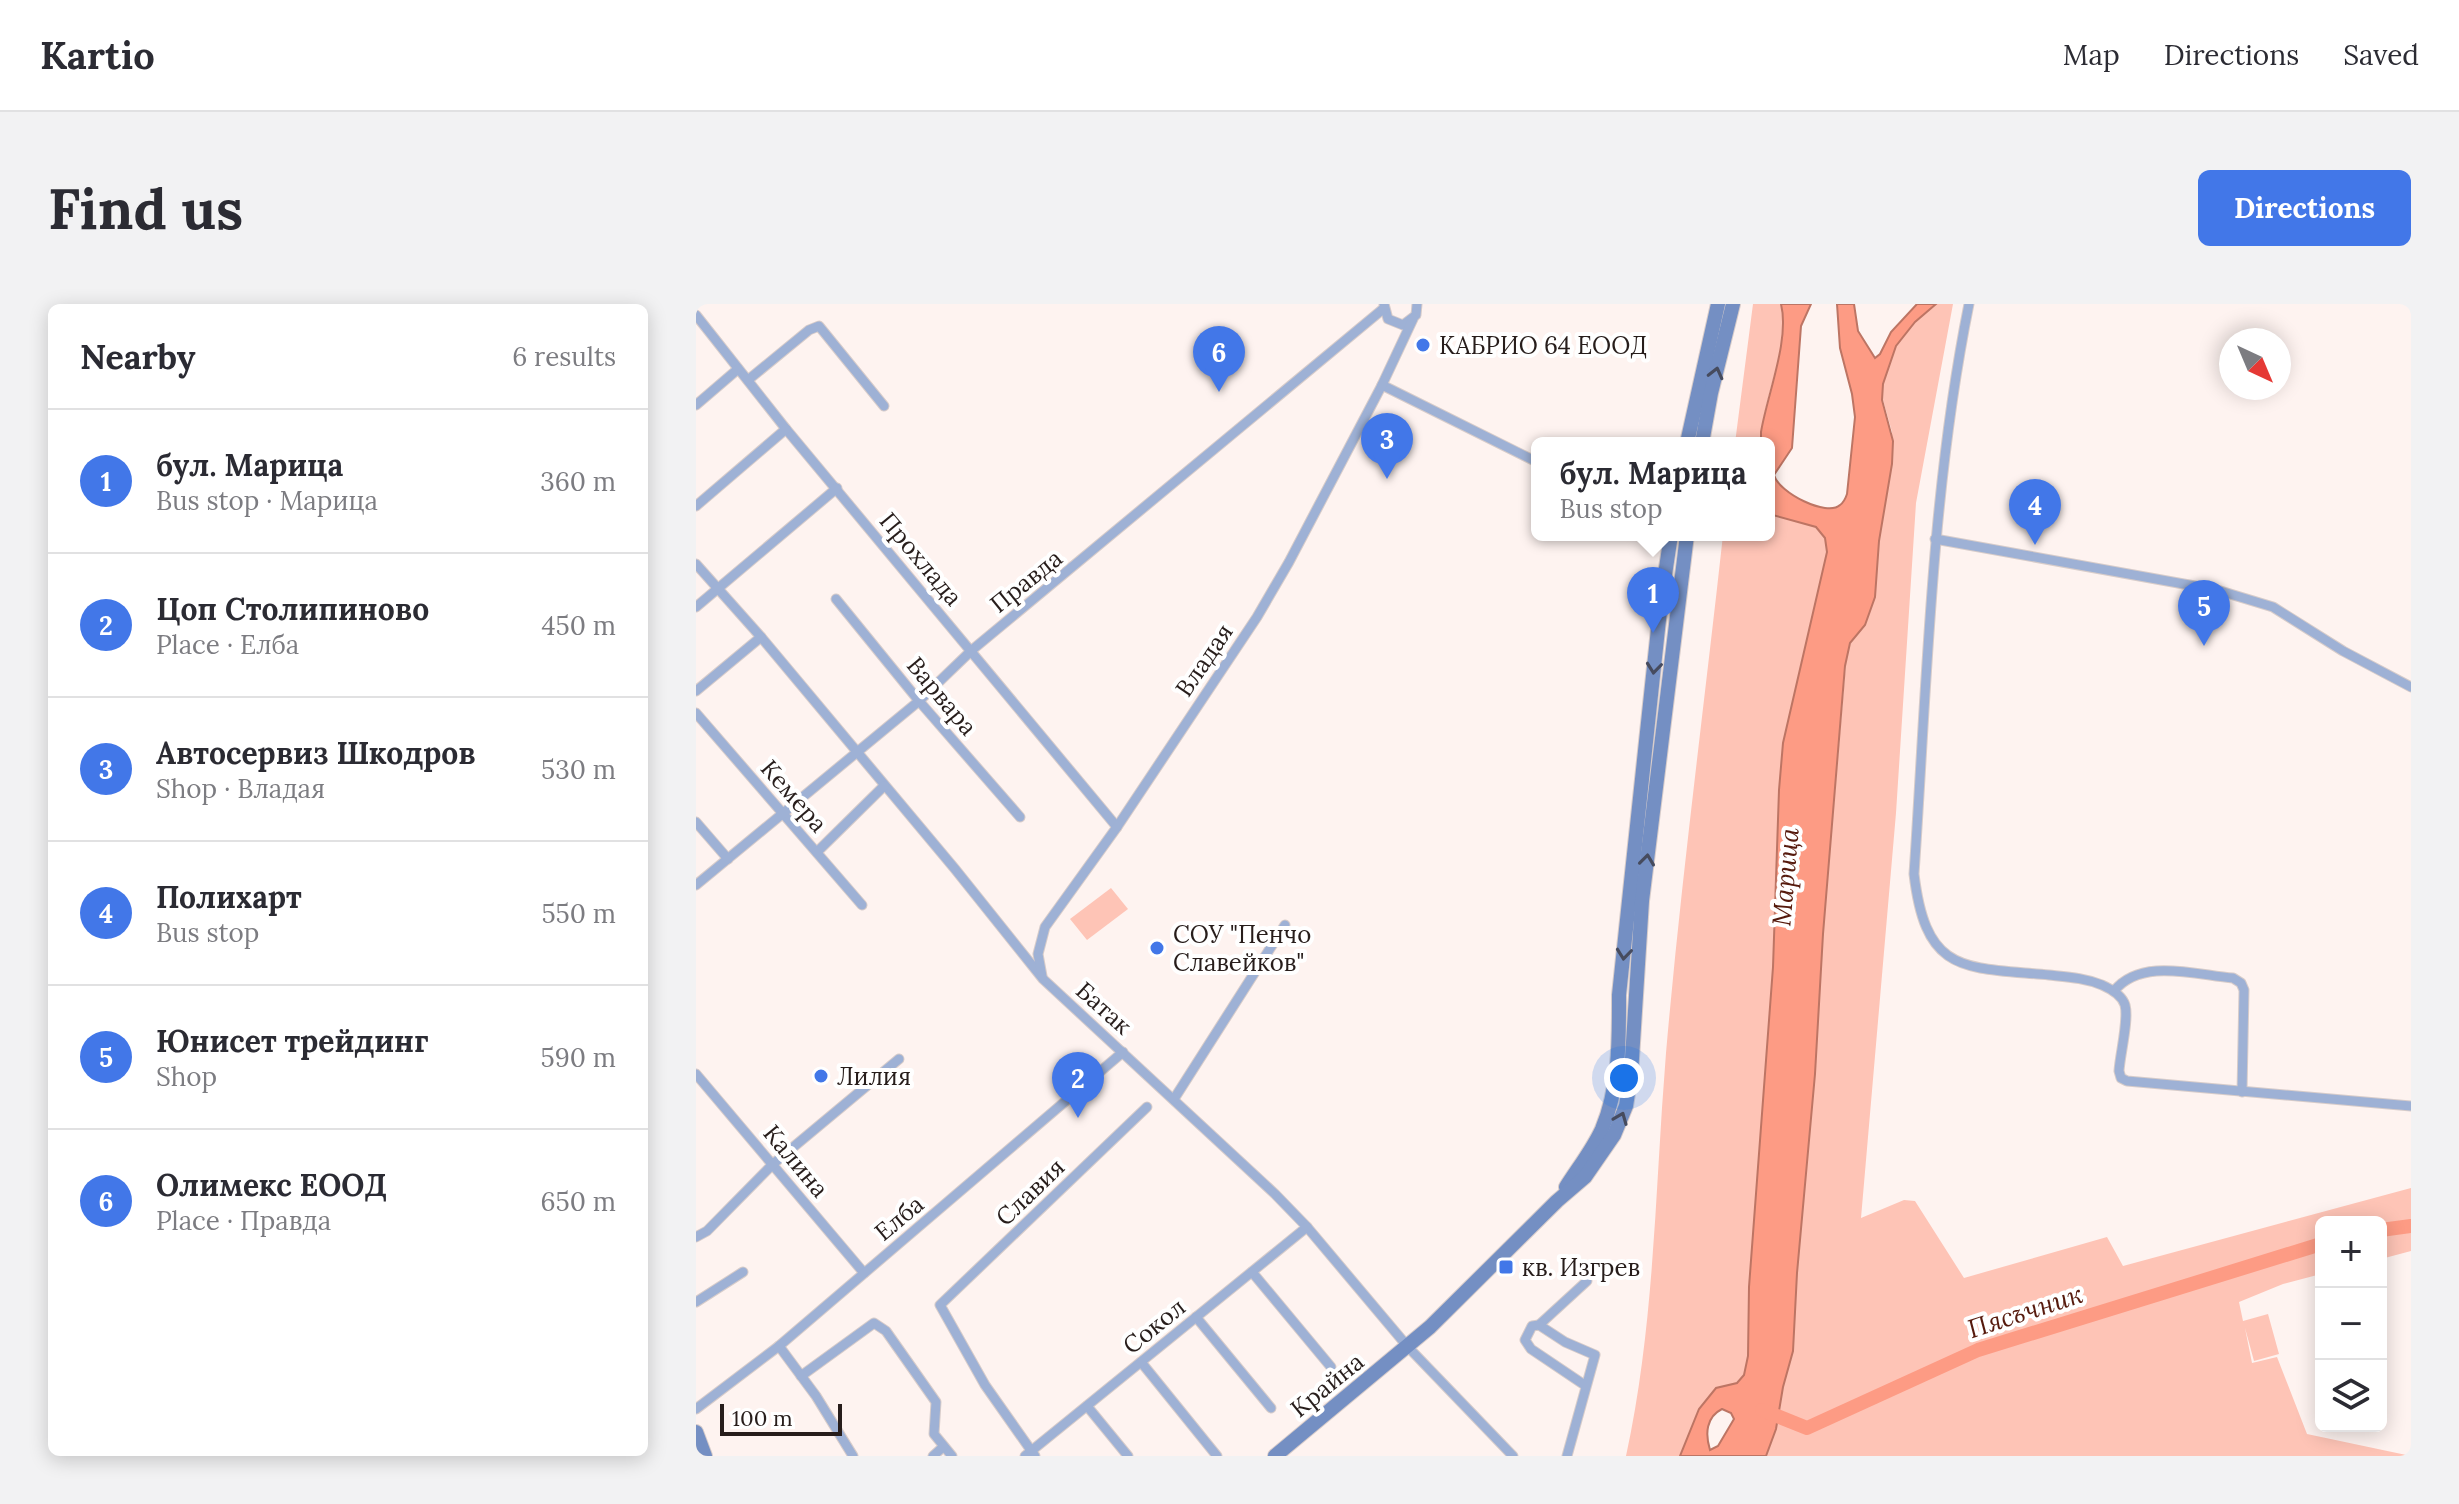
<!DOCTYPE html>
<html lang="en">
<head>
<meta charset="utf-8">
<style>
  body { margin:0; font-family:Lora,serif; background:#f2f2f3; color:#2b2b33 }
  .controls { position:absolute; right:24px; bottom:24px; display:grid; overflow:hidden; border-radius:12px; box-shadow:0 4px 20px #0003 }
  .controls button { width:72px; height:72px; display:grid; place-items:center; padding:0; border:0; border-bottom:2px solid #e1e1e2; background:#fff; color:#2b2b33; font:40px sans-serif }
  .compass { position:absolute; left:1523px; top:24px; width:72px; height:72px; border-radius:50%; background:#fff; box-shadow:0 4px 20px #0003; rotate:136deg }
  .scale { position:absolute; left:24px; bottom:20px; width:122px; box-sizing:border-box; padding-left:8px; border:4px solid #271d1b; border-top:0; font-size:22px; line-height:28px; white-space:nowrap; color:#271d1b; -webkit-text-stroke:6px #fff; paint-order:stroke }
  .you { position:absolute; left:928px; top:774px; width:28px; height:28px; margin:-20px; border:6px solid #fff; border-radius:50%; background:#1a73e8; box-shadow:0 0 0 12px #1a73e833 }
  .badge { display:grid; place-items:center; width:52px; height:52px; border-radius:50%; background:#4277e8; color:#fff; font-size:26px; font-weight:700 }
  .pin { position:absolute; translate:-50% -66px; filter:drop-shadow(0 2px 4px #0008) }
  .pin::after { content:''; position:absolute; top:42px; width:28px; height:24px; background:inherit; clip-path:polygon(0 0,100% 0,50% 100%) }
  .popup { position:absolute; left:835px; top:133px; width:244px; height:104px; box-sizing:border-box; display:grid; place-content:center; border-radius:12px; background:#fff; filter:drop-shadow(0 2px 6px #0005); font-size:26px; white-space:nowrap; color:#7c7c81 }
  .popup b { font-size:30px; color:#2b2b33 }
  .popup::after { content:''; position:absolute; left:50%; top:100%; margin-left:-16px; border:16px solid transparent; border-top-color:#fff }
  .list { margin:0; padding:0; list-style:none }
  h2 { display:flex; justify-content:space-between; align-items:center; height:104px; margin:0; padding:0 32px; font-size:34px }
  h2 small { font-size:26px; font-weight:400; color:#7c7c81 }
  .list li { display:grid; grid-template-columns:52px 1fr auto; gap:24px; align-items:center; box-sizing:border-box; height:144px; padding:0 32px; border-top:2px solid #e1e1e2 }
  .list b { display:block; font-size:30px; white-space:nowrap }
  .list p { margin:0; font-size:26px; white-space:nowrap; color:#7c7c81 }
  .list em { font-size:26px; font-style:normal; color:#7c7c81 }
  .icon { flex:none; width:44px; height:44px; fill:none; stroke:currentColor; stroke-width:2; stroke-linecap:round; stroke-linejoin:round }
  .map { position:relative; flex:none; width:1715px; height:1152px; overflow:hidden; border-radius:12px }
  header { display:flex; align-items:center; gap:48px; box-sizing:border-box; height:112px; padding:0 40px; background:#fff; border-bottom:2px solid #e1e1e2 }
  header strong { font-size:38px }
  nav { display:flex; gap:44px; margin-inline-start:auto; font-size:28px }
  .intro { display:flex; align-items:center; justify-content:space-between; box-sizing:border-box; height:192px; padding:0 48px }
  h1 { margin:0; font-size:56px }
  .button { padding:20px 36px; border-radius:12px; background:#4277e8; color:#fff; font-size:28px; font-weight:700 }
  main { display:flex; gap:48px; padding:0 48px }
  aside { flex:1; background:#fff; border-radius:12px; box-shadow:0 4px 20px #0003 }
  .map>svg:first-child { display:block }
  .green { fill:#fec4b6 }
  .water { fill:#fd9b84; stroke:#bd7564; stroke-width:2; fill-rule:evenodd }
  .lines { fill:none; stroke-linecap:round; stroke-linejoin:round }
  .river { stroke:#fd9b84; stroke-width:14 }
  .street-casing { stroke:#d7ccca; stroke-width:11 }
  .secondary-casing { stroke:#d7ccca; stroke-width:16 }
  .street { stroke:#9eb1d5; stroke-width:9 }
  .secondary { stroke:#748fc3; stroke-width:14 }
  .oneway { stroke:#464b5e }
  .poi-dot { fill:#4277e8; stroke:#fff; stroke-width:3 }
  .labels { text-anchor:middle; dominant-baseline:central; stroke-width:8; stroke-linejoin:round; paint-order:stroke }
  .poi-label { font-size:24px; fill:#271d1b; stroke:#fff; text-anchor:start }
  .street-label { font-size:24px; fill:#271d1b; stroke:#fff }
  .water-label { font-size:26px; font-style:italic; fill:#561a0d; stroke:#fff }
</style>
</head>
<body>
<header>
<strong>Kartio</strong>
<nav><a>Map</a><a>Directions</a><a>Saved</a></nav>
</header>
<div class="intro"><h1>Find us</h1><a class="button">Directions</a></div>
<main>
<aside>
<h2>Nearby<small>6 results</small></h2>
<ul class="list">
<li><span class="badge">1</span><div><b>бул. Марица</b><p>Bus stop · Марица</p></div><em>360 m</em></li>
<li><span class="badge">2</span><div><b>Цоп Столипиново</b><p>Place · Елба</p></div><em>450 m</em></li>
<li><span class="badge">3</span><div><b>Автосервиз Шкодров</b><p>Shop · Владая</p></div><em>530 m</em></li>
<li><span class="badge">4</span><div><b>Полихарт</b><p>Bus stop</p></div><em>550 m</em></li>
<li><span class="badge">5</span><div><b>Юнисет трейдинг</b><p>Shop</p></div><em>590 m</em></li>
<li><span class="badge">6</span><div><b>Олимекс ЕООД</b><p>Place · Правда</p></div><em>650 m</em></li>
</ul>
</aside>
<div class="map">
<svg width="1715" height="1152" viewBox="0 0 1715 1152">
  <rect width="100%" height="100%" fill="#fef3f0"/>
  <g class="green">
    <path d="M1057,0H1085C1095,43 1065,95 1065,139H1039Z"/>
    <path d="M1240,0H1257L1220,199L1200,509L1165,914L1208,896L1219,897L1268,974L1411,933L1427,962L1715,884V947L1685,955V918H1625V970L1587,980L1543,998L1547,1017L1572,1010L1583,1050L1558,1057L1549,1024L1556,1059L1581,1053L1611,1130L1715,1152H1070L1080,1125L1087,1083L1097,1047L1101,969L1119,770L1127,630L1151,347L1158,333L1169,321L1179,293L1183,237L1194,173L1196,128L1185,89L1190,69L1200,42L1219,18Z"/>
    <path d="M1073,210L1120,223L1129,234L1131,248L1088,439L1083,486L1077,663L1053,983L1052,1052L1048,1071L1041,1080L1020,1084L1003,1104L984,1152H930C959,1019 959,883 970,749C985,576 1008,404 1027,231H1073Z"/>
    <path d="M415,584L432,605L391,636L374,615Z"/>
  </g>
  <path class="water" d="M1085,0H1115L1105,22L1096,144L1078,171C1083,189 1131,213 1144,201C1147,199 1150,193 1151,190L1159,113L1156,90L1144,44L1141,0H1158L1162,27L1179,54L1184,50L1195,28L1221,0H1240L1219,18L1200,42L1187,80L1186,96L1197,137L1196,160L1183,237L1179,293L1169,321L1154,339L1149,362L1127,630L1119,770L1101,969L1097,1047L1087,1083L1080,1125L1070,1152H984L1003,1105L1020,1084L1041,1079L1048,1071L1052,1052L1053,983L1077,663L1083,486L1087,439L1131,248L1129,234L1120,223L1073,210V139H1065V128C1071,91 1094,36 1085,0ZM1026,1105L1035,1109L1038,1115L1022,1142L1014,1146C1009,1130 1010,1113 1026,1105Z"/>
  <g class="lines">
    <g class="river">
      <path d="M1685,926L1715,922"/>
      <path d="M1066,1106L1111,1124L1282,1046L1625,940"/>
    </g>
    <g class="street-casing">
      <g id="street">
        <path d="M688,0L692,15L707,21L720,11L721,0"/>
        <path d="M1273,0C1235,188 1231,380 1218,570C1230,671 1268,663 1353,671C1372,673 1389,674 1406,681C1415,685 1426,691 1429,701C1433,716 1424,750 1423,767L1425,774L1431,777L1715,802"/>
        <path d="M0,11L90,125L421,523"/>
        <path d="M52,76L113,26L123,22L188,102"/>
        <path d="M686,81L841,158"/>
        <path d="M0,101L42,65"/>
        <path d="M0,202L90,125"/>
        <path d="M1239,235L1521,286L1577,303L1647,347L1715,383"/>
        <path d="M0,260L65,333L259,565L347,675L579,890L611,923L712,1043L817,1152"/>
        <path d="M140,295L223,397L324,513"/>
        <path d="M0,303L141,184"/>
        <path d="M0,387L65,333"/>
        <path d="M0,409L166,601"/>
        <path d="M0,518L32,555"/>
        <path d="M121,548L188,482"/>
        <path d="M0,581L223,397L276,346L687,5"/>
        <path d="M346,672L342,650L349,623L421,523L561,313L593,258L686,81L717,15"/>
        <path d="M1418,687C1445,653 1500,671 1537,674L1545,679L1548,686L1546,788"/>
        <path d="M0,770L168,969"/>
        <path d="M478,795L589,621"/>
        <path d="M0,933L11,927L77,860L203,755"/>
        <path d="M556,968L635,1063"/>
        <path d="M0,998L47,968"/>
        <path d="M500,1013L575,1104"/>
        <path d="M843,1021L891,977"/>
        <path d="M83,1042L120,1092L157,1152"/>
        <path d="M445,1058L521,1152"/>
        <path d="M105,1072L178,1019L190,1027L240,1098L238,1130L256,1152"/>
        <path d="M391,1102L432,1152"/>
        <path d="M0,1105L83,1042L427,748"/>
        <path d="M237,1152L247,1143"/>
        <path d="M329,1152L611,923"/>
        <path d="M339,1152L289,1081L244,1001L451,803"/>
        <path d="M871,1152L899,1051L869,1038L843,1021L836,1022L829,1036L835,1045L890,1082"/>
      </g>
    </g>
    <g class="secondary-casing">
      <g id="secondary">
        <path d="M991,139L1022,0"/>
        <path d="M1006,139L1015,89L1037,0"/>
        <path d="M870,883C882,864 897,845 906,825C924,782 923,736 923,691L965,297L975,231"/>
        <path d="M0,1128L9,1152"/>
        <path d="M579,1152L734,1023L861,897L889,873L918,831L930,802L935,770L946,597L991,231"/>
      </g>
    </g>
    <use href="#street" class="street"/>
    <use href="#secondary" class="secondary"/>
  </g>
  <defs><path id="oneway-chevron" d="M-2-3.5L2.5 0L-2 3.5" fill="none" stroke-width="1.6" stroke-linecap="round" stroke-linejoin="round" transform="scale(2)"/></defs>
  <g class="oneway">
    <use href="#oneway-chevron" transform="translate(1020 69) rotate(-76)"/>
    <use href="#oneway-chevron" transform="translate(958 364) rotate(96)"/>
    <use href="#oneway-chevron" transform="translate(951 556) rotate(-83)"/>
    <use href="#oneway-chevron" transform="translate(928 650) rotate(96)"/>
    <use href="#oneway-chevron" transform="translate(925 814) rotate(-68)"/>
  </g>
  <g class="poi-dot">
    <circle cx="727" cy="41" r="8"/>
    <circle cx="461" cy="644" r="8"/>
    <circle cx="125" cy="772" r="8"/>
    <rect x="802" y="955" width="16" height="16" rx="4"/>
  </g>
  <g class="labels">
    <g class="poi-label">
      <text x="743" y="41">КАБРИО 64 ЕООД</text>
      <text x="477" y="630">СОУ "Пенчо<tspan x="477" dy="28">Славейков"</tspan></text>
      <text x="141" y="772">Лилия</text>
      <text x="826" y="963">кв. Изгрев</text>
    </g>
    <g class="street-label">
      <text transform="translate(225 255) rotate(50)">Прохлада</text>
      <text transform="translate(330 277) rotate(-39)">Правда</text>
      <text transform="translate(508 356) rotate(-56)">Владая</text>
      <text transform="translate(246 392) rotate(50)">Варвара</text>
      <text transform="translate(98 492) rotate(49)">Кемера</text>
      <text transform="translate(408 704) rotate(42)">Батак</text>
      <text transform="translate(100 857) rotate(50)">Калина</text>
      <text transform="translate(334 888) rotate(-44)">Славия</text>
      <text transform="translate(203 914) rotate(-40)">Елба</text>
      <text transform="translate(458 1022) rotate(-39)">Сокол</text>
      <text transform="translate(631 1081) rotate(-39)">Крайна</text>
    </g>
    <g class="water-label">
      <text transform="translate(1089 573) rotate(-85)">Марица</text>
      <text transform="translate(1329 1007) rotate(-18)">Пясъчник</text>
    </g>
  </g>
</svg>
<div class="controls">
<button>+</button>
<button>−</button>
<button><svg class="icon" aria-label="layers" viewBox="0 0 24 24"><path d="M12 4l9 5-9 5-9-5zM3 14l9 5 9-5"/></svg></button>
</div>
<svg class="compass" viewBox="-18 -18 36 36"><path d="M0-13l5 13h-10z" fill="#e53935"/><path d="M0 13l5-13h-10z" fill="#7c7c81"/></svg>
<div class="scale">100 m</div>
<div class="you"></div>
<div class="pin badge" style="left:957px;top:329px">1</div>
<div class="popup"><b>бул. Марица</b>Bus stop</div>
<div class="pin badge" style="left:382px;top:814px">2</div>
<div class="pin badge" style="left:691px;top:175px">3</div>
<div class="pin badge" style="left:1339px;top:241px">4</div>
<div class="pin badge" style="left:1508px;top:342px">5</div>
<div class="pin badge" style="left:523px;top:88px">6</div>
</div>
</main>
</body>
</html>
